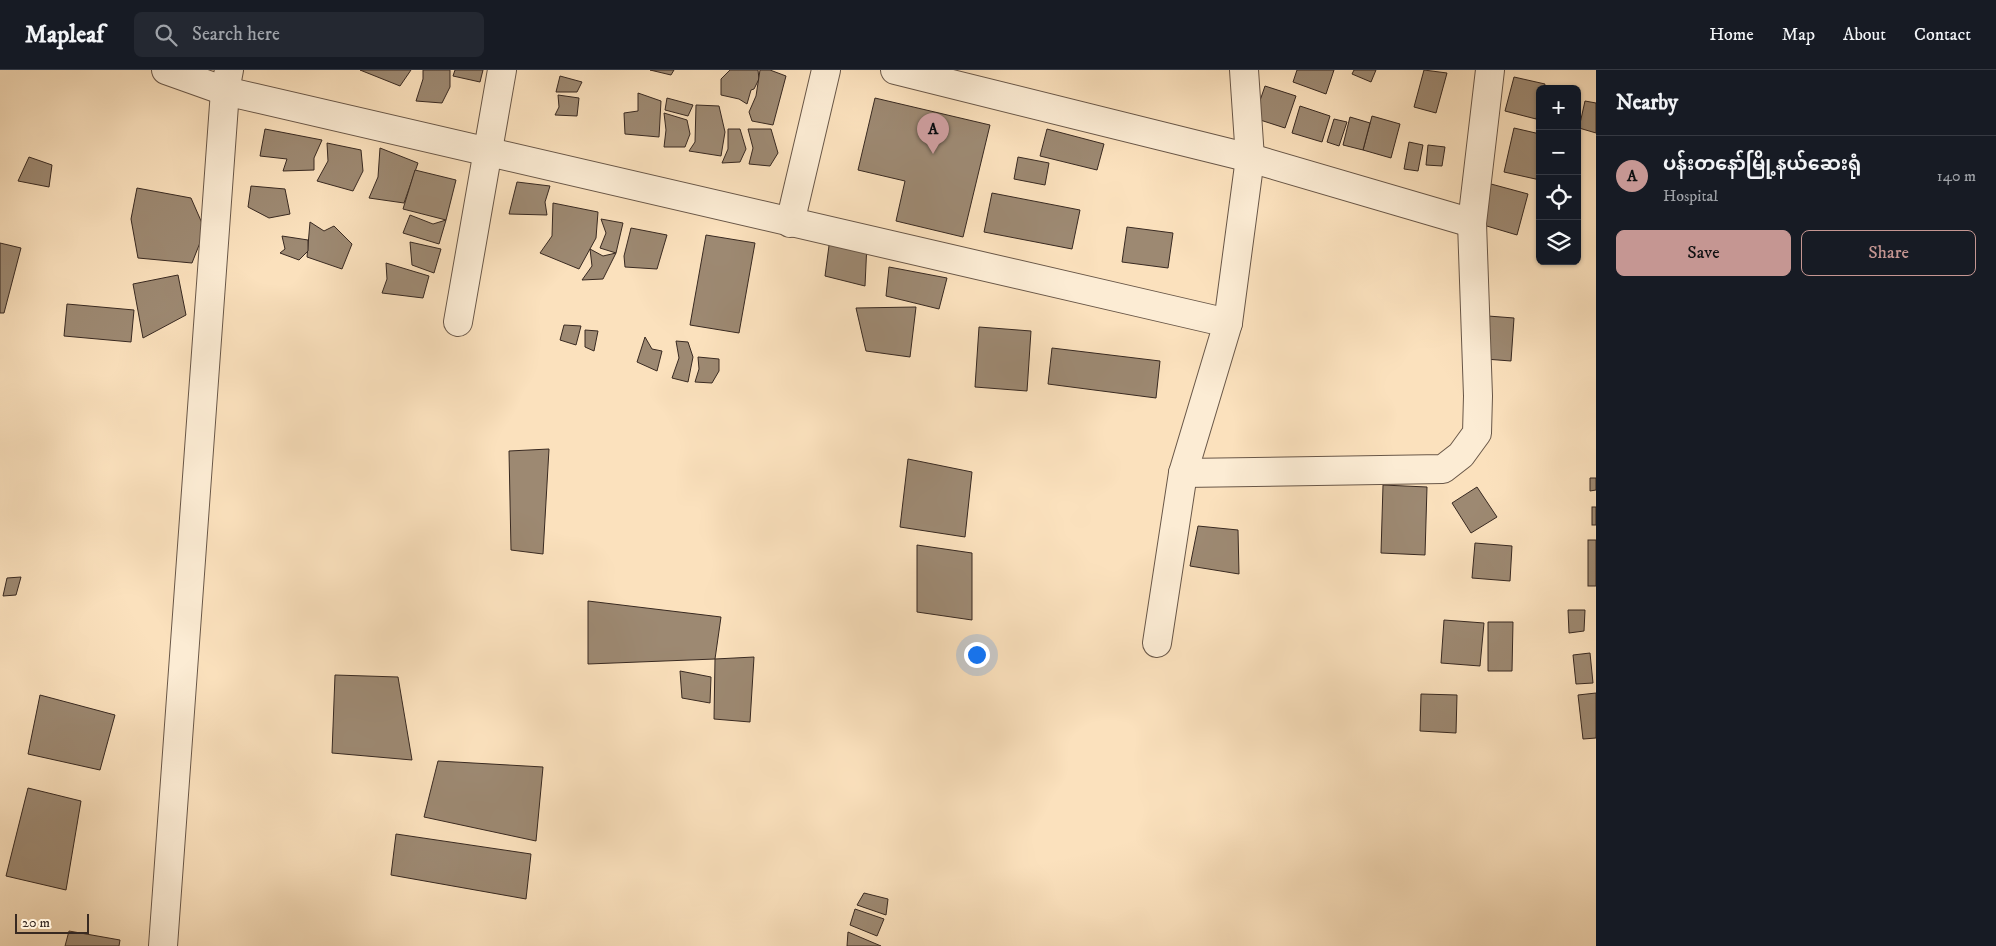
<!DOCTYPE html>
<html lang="en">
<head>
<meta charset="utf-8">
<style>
  body { margin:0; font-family:"IM FELL DW Pica","Noto Sans Myanmar",serif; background:#242831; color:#f1f3f6 }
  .controls { position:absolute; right:15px; top:15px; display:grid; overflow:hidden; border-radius:8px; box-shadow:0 1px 4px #0004 }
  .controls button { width:45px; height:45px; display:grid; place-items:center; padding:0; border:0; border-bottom:1px solid #363941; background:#171b24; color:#f1f3f6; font:25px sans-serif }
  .scale { position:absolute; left:15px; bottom:12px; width:74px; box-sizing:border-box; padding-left:5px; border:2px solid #382921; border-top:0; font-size:14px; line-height:18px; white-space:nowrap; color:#382921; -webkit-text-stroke:4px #fcecd4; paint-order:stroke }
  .you { position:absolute; left:976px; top:584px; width:18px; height:18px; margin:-12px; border:4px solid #fff; border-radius:50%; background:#1a73e8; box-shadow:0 0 0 8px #1a73e833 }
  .badge { display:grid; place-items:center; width:32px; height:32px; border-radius:50%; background:#c59692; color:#111; font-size:16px; font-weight:700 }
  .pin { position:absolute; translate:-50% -41px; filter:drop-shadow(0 1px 2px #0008) }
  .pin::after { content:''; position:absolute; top:26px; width:18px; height:15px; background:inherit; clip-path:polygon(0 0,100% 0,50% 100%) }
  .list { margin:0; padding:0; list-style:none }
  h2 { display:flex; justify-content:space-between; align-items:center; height:65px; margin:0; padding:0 20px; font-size:21px }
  h2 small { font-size:16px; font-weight:400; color:#9ea1a6 }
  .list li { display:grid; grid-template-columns:32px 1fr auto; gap:15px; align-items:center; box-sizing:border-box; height:80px; padding:0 20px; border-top:1px solid #363941 }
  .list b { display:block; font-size:19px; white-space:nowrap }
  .list p { margin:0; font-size:16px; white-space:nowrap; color:#9ea1a6 }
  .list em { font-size:16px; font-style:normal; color:#9ea1a6 }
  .actions { display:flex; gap:10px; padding:15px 20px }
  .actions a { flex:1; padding:11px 0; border:1px solid #c59692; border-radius:8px; text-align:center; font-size:18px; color:#c59692 }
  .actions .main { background:#c59692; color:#111 }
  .icon { flex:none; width:28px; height:28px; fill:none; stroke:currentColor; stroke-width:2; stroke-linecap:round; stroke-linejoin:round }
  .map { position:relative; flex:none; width:1596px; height:876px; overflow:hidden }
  header { display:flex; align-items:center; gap:30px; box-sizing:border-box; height:70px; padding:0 25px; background:#171b24; border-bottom:1px solid #363941 }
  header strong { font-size:24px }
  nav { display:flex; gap:28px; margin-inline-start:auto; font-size:18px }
  .search { width:350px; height:45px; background:#242831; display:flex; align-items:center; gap:12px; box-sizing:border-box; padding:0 18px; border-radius:8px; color:#9ea1a6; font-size:19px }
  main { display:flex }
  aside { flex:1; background:#171b24 }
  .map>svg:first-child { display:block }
  .building { fill:#9d8972; stroke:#382921 }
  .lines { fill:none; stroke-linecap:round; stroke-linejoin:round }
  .minor-casing { stroke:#695748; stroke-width:30 }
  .minor { stroke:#fcecd4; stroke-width:28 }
</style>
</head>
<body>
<header>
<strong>Mapleaf</strong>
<div class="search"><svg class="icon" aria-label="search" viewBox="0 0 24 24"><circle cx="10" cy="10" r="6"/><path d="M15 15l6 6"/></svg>Search here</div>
<nav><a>Home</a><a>Map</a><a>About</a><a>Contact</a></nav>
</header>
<main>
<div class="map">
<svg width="1596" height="876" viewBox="0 0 1596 876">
  <rect width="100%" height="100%" fill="#fbe1bd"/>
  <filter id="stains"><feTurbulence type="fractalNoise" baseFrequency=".004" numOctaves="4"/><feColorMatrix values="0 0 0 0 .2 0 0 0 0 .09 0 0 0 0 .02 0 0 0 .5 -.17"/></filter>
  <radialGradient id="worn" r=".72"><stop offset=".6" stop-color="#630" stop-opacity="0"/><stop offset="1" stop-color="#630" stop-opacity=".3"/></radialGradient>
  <g class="building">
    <path d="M360,0H411L400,16Z"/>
    <path d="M423,0H450V17L442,33L416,31L423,9Z"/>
    <path d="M455,0H483L480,12L453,6Z"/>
    <path d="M650,0H674L671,5Z"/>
    <path d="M730,0H758L759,9L754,19L751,20L747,34L739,29L721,25V9Z"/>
    <path d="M760,0H770L786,6L773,55L752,51L749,42L756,26Z"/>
    <path d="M1297,0H1334L1326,24L1293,12Z"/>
    <path d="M1354,0H1376L1371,12L1352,4Z"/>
    <path d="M1424,0L1447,3L1436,43L1414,37Z"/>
    <path d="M560,6L582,12L577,22H556Z"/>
    <path d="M1514,7L1545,14L1544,19H1540V34L1536,49L1505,41Z"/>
    <path d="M1265,16L1296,26L1285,58L1254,48Z"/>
    <path d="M638,23L661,31L659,67L625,64L624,43L638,41Z"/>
    <path d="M558,25L579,28L577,46L555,45L559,37Z"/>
    <path d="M667,28L693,35L688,46L665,40Z"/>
    <path d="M875,28L990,55L963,167L896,151L905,111L858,100Z"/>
    <path d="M1585,31L1596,33V63L1579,58Z"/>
    <path d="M696,35L719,36L725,62L721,86L689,81L695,72Z"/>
    <path d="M1300,36L1330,46L1322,72L1292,63Z"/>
    <path d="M664,43L687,50L690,64L685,77H664L666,60Z"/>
    <path d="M1372,46L1400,54L1391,88L1363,80Z"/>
    <path d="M1350,47L1370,53L1363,80L1343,75Z"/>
    <path d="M1334,49L1347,52L1339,76L1327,72Z"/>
    <path d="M1514,58L1540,64V110L1504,102Z"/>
    <path d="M265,59L322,70L314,88V100L283,101L287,89L260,86Z"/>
    <path d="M728,59H740L746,79L740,92L722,93L728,79Z"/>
    <path d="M748,59H771L778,83L770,96L749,94L753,78Z"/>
    <path d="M1047,59L1104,74L1097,100L1040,86Z"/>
    <path d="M1409,72L1423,75L1418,101L1404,99Z"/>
    <path d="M327,73L361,80L363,101L353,121L317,111L328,91Z"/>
    <path d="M1428,75L1445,77L1442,96L1426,95Z"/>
    <path d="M380,78L418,93L404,133L369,128L378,107Z"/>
    <path d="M29,87L52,95L49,117L18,111Z"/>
    <path d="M1018,87L1049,93L1045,115L1014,109Z"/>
    <path d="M415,100L456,110L446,150L403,139Z"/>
    <path d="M517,112L550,116L545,132L547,145L509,144Z"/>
    <path d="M1491,114L1528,124L1517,165L1480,154Z"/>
    <path d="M251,116L285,119L290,144L269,148L248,137Z"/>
    <path d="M137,118L191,128L205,160L192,193L138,188L131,149Z"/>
    <path d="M992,123L1080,140L1072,179L984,162Z"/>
    <path d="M553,133L598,142L596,168L579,199L540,183L552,166Z"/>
    <path d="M410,145L433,154L446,150L439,174L403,163Z"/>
    <path d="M601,149L623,153L616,183L600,178L606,163Z"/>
    <path d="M310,152L324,161L334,156L352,174L342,199L307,187Z"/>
    <path d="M1127,157L1173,163L1168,198L1122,192Z"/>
    <path d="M631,158L667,165L657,199L625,197L624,186Z"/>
    <path d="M706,165L755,173L739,263L690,255Z"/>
    <path d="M282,166L308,170V181L299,190L280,183L285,179Z"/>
    <path d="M830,168L867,173L865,216L825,206Z"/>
    <path d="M410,172L441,179L434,203L412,195Z"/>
    <path d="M0,173L21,178L4,243H0Z"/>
    <path d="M590,179L603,186L616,183L603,209L582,210L592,196Z"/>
    <path d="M386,193L429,206L423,228L382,223L387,209Z"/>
    <path d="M889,197L947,208L939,239L886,226Z"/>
    <path d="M178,205L186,245L143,268L133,214Z"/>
    <path d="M67,234L134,240L131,272L64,266Z"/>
    <path d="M916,237L910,287L866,281L856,238Z"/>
    <path d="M1488,246L1514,248L1511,291L1485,289Z"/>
    <path d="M564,255L581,256L576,275L560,270Z"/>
    <path d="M979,257L1031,261L1027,321L975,317Z"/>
    <path d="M585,260L598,261L594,281L585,277Z"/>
    <path d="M645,267L652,279L662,281L657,301L637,292Z"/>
    <path d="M676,271L688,272L693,287L688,312L672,308L679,288Z"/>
    <path d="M1052,278L1160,291L1156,328L1048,314Z"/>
    <path d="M698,287L719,289V301L712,313L695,312L699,299Z"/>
    <path d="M549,379L543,484L511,480L509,381Z"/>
    <path d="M908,389L972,402L965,467L900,457Z"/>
    <path d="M1590,408H1596V420L1590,421Z"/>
    <path d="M1383,415L1427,417L1425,485L1381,483Z"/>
    <path d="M1477,417L1497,447L1471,463L1452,433Z"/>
    <rect x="1592" y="437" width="4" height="18"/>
    <path d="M1198,456L1238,460L1239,504L1190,496Z"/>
    <rect x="1588" y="470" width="8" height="46"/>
    <path d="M1475,473L1512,476L1510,511L1472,508Z"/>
    <path d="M917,475L972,483V550L917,542Z"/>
    <path d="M21,507L16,525L3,526L7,508Z"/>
    <path d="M588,531L721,547L715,589L588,594Z"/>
    <path d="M1568,540H1585L1584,561L1569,563Z"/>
    <path d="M1444,550L1484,553L1480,596L1441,593Z"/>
    <path d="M1488,552H1513L1512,601H1488Z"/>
    <path d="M1590,583L1593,613L1576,614L1573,585Z"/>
    <path d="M754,587L750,652L714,649L715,589Z"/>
    <path d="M680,601L711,607L710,633L682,628Z"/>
    <path d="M335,605L398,607L412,690L332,683Z"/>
    <path d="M1596,623V668L1583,669L1578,625Z"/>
    <path d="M1421,624L1457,625L1456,663L1420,661Z"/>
    <path d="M40,625L115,645L100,700L28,684Z"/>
    <path d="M438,691L543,697L536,771L424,747Z"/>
    <path d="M28,718L81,731L66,820L6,806Z"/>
    <path d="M396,764L531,784L526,829L391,805Z"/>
    <path d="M864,823L888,829L886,845L857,835Z"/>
    <path d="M855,839L884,849L877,866L850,855Z"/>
    <path d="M69,861L120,870L119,876H65Z"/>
    <path d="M848,862L881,876H847Z"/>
  </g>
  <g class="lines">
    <g class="minor-casing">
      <g id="minor">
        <path d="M166,0L225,21L1228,253"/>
        <path d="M895,0L1250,88L1472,153"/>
        <path d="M790,153L826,0"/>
        <path d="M458,252L502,0"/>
        <path d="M1183,403L1443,399L1461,385L1477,363L1478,326L1472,153L1490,0"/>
        <path d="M1157,573L1183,403L1228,253L1250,88L1244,0"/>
        <path d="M163,876L225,21L229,0"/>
      </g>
    </g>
    <use href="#minor" class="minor"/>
  </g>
  <rect width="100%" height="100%" filter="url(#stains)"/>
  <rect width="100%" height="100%" fill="url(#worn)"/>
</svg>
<div class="controls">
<button>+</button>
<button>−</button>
<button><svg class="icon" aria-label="locate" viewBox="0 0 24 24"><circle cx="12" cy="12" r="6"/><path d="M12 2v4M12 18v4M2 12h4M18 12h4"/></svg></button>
<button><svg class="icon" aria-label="layers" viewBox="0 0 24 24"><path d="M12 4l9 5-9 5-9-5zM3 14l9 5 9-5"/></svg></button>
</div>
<div class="scale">20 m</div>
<div class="you"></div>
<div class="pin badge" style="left:933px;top:84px">A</div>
</div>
<aside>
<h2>Nearby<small></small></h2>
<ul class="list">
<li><span class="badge">A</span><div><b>ပန်းတနော်မြို့နယ်ဆေးရုံ</b><p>Hospital</p></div><em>140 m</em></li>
</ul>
<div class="actions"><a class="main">Save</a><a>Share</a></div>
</aside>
</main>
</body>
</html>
